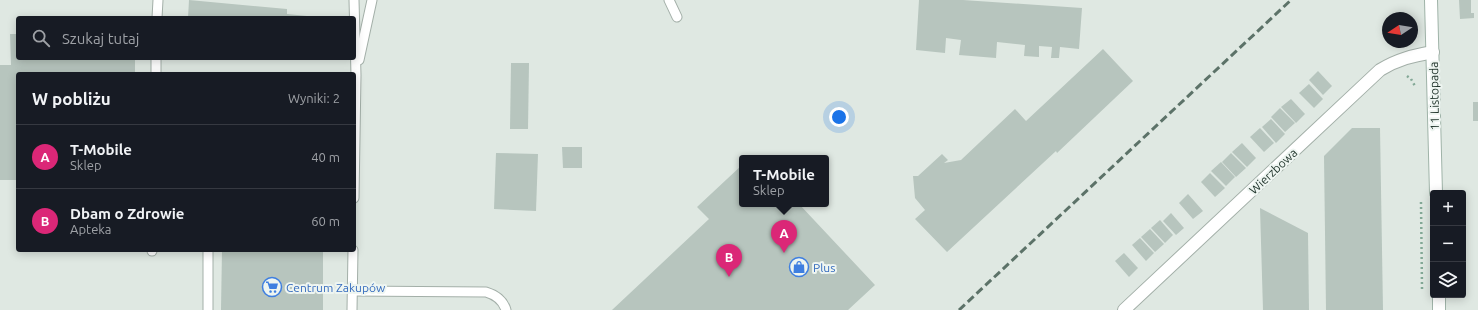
<!DOCTYPE html>
<html lang="pl">
<head>
<meta charset="utf-8">
<style>
  body { margin:0; font-family:Ubuntu,sans-serif; background:#20242c; color:#f1f3f6 }
  .controls { position:absolute; right:12px; bottom:12px; display:grid; overflow:hidden; border-radius:4px; box-shadow:0 2px 10px #0003 }
  .controls button { width:36px; height:36px; display:grid; place-items:center; padding:0; border:0; border-bottom:1px solid #363941; background:#171b24; color:#f1f3f6; font:20px sans-serif }
  .compass { position:absolute; left:1382px; top:12px; width:36px; height:36px; border-radius:50%; background:#171b24; box-shadow:0 2px 10px #0003; rotate:258deg }
  .you { position:absolute; left:839px; top:117px; width:14px; height:14px; margin:-10px; border:3px solid #fff; border-radius:50%; background:#1a73e8; box-shadow:0 0 0 6px #1a73e833 }
  .badge { display:grid; place-items:center; width:26px; height:26px; border-radius:50%; background:#db2777; color:#fff; font-size:13px; font-weight:700 }
  .pin { position:absolute; translate:-50% -33px; filter:drop-shadow(0 1px 2px #0008) }
  .pin::after { content:''; position:absolute; top:21px; width:14px; height:12px; background:inherit; clip-path:polygon(0 0,100% 0,50% 100%) }
  .popup { position:absolute; left:739px; top:155px; width:90px; height:52px; box-sizing:border-box; display:grid; place-content:center; border-radius:4px; background:#171b24; filter:drop-shadow(0 1px 3px #0005); font-size:13px; white-space:nowrap; color:#9ea1a6 }
  .popup b { font-size:15px; color:#f1f3f6 }
  .popup::after { content:''; position:absolute; left:50%; top:100%; margin-left:-8px; border:8px solid transparent; border-top-color:#171b24 }
  .list { margin:0; padding:0; list-style:none }
  h2 { display:flex; justify-content:space-between; align-items:center; height:52px; margin:0; padding:0 16px; font-size:17px }
  h2 small { font-size:13px; font-weight:400; color:#9ea1a6 }
  .list li { display:grid; grid-template-columns:26px 1fr auto; gap:12px; align-items:center; box-sizing:border-box; height:64px; padding:0 16px; border-top:1px solid #363941 }
  .list b { display:block; font-size:15px; white-space:nowrap }
  .list p { margin:0; font-size:13px; white-space:nowrap; color:#9ea1a6 }
  .list em { font-size:13px; font-style:normal; color:#9ea1a6 }
  .icon { flex:none; width:22px; height:22px; fill:none; stroke:currentColor; stroke-width:2; stroke-linecap:round; stroke-linejoin:round }
  .map { position:relative; flex:none; width:1478px; height:310px; overflow:hidden }
  .search { position:absolute; background:#171b24; box-shadow:0 2px 10px #0003; left:16px; top:16px; width:340px; height:44px; display:flex; align-items:center; gap:10px; box-sizing:border-box; padding:0 14px; border-radius:4px; color:#9ea1a6; font-size:15px }
  .panel { position:absolute; background:#171b24; box-shadow:0 2px 10px #0003; left:16px; top:72px; width:340px; height:180px; border-radius:4px }
  .map>svg:first-child { display:block }
  .building { fill:#b7c5be }
  .lines { fill:none; stroke-linecap:round; stroke-linejoin:round }
  .service-casing { stroke:#a3afa8; stroke-width:11 }
  .minor-casing { stroke:#a3afa8; stroke-width:14 }
  .secondary-casing { stroke:#9fb3a8; stroke-width:14 }
  .path { stroke:#83a896; stroke-width:2.5; stroke-dasharray:2 3; stroke-linecap:butt }
  .service { stroke:#fff; stroke-width:9 }
  .minor { stroke:#fff; stroke-width:12 }
  .secondary { stroke:#fff; stroke-width:12 }
  .rail { stroke:#5c7268; stroke-width:3; stroke-dasharray:8 4; stroke-linecap:butt }
  .labels { text-anchor:middle; dominant-baseline:central; stroke-width:4; stroke-linejoin:round; paint-order:stroke }
  .street-label { font-size:12px; fill:#22362d; stroke:#eef5f1 }
  .shop-label { font-size:12px; fill:#366cbe; stroke:#eef5f1; text-anchor:start }
</style>
</head>
<body>
<div class="map">
<svg width="1478" height="310" viewBox="0 0 1478 310">
  <rect width="100%" height="100%" fill="#dfe8e2"/>
  <g class="building">
    <path d="M189,0L287,9V14L307,16V18H188Z"/>
    <path d="M919,0H963L1082,8L1079,49L1060,47L1059,58H1051L1052,47L1039,46V57L1024,56L1025,45L997,42L996,58L959,55L961,40L946,38L945,53L916,50Z"/>
    <path d="M1459,0H1471V13H1474V18L1460,19Z"/>
    <path d="M10,34H18V58H135V74H18V180H0V65H11Z"/>
    <path d="M1103,49L1133,81L1057,153L1056,151L947,252L915,219L925,210L915,198L913,176H918L942,154L948,160L944,163L961,160L1015,109L1026,121Z"/>
    <path d="M511,63H529L528,129H510Z"/>
    <path d="M1318,71L1332,86L1323,95L1309,80Z"/>
    <path d="M1309,84L1323,99L1314,108L1299,93Z"/>
    <path d="M1291,99L1305,114L1296,123L1281,107Z"/>
    <rect x="1473" y="102" width="5" height="19"/>
    <path d="M1280,108L1295,123L1285,132L1271,117Z"/>
    <path d="M1271,119L1285,134L1276,143L1262,127Z"/>
    <path d="M1260,128L1274,143L1264,152L1250,137Z"/>
    <path d="M1352,128H1380L1383,310H1326L1324,156Z"/>
    <path d="M1242,143L1256,158L1247,167L1232,152Z"/>
    <path d="M562,147H582V168H563Z"/>
    <path d="M496,153L538,154L536,211L494,209Z"/>
    <path d="M1231,153L1246,168L1236,177L1222,162Z"/>
    <path d="M1221,162L1235,177L1226,186L1211,171Z"/>
    <path d="M742,165V204H799L875,285L848,310H612L709,219L697,207Z"/>
    <path d="M1210,173L1225,188L1215,197L1201,182Z"/>
    <path d="M1188,194L1203,211L1193,219L1179,203Z"/>
    <path d="M1260,208L1308,233L1309,310H1263Z"/>
    <path d="M1171,213L1184,228L1176,235L1163,221Z"/>
    <path d="M1160,220L1173,235L1165,243L1151,228Z"/>
    <path d="M1150,229L1164,244L1155,252L1141,237Z"/>
    <path d="M1140,238L1154,253L1146,261L1132,245Z"/>
    <path d="M222,250H323V310H221Z"/>
    <path d="M1124,253L1138,268L1129,277L1115,261Z"/>
  </g>
  <g class="lines">
    <g class="service-casing">
      <g id="service">
        <path d="M669,0L677,17"/>
        <path d="M157,18L158,0"/>
        <path d="M359,60L372,0"/>
        <path d="M156,74V58"/>
        <path d="M354,198L356,75L354,0"/>
        <path d="M152,251V250"/>
        <path d="M352,291L486,292C496,295 503,300 506,310"/>
        <path d="M208,310V250"/>
        <path d="M352,310L353,250"/>
      </g>
    </g>
    <g class="minor-casing">
      <path id="minor" d="M1124,310L1380,70C1398,59 1412,56 1433,52"/>
    </g>
    <g class="secondary-casing">
      <g id="secondary">
        <path d="M1431,0L1436,193"/>
        <path d="M1439,295V310"/>
      </g>
    </g>
    <g class="path">
      <path d="M1407,76L1411,79L1415,86"/>
      <path d="M1421,202L1422,289"/>
    </g>
    <use href="#service" class="service"/>
    <use href="#minor" class="minor"/>
    <use href="#secondary" class="secondary"/>
    <path class="rail" d="M959,310L1291,0"/>
  </g>
  <defs>
    <g id="shop-ring" transform="scale(1)"><circle r="9.5" fill="#eef5f1" stroke="#3f7fe0" stroke-width="1.5"/><path d="M-5-2.5h2.3a2.7 3.5 0 0 1 5.4 0H5L5.5 6h-11ZM-1.5-2.5h3a1.5 2.3 0 0 0-3 0Z" fill="#3f7fe0"/></g>
    <g id="supermarket-ring" transform="scale(1)"><circle r="9.5" fill="#eef5f1" stroke="#3f7fe0" stroke-width="1.5"/><path d="M-6-5.5h2.5l.6 2H6L4.5 2H-2.5L-4.4-4H-6ZM-1.5 3.2a1.3 1.3 0 1 0 .1 0ZM3 3.2a1.3 1.3 0 1 0 .1 0Z" fill="#3f7fe0"/></g>
  </defs>
  <g fill-rule="evenodd">
    <use href="#shop-ring" x="799" y="267"/>
    <use href="#supermarket-ring" x="272" y="287"/>
  </g>
  <g class="labels">
    <g class="street-label">
      <text transform="translate(1434 96) rotate(-91)">11 Listopada</text>
      <text transform="translate(1273 171) rotate(-43)">Wierzbowa</text>
    </g>
    <g class="shop-label">
      <text x="813" y="267">Plus</text>
      <text x="286" y="287">Centrum Zakupów</text>
    </g>
  </g>
</svg>
<div class="controls">
<button>+</button>
<button>−</button>
<button><svg class="icon" aria-label="layers" viewBox="0 0 24 24"><path d="M12 4l9 5-9 5-9-5zM3 14l9 5 9-5"/></svg></button>
</div>
<svg class="compass" viewBox="-18 -18 36 36"><path d="M0-13l5 13h-10z" fill="#e53935"/><path d="M0 13l5-13h-10z" fill="#9ea1a6"/></svg>
<div class="you"></div>
<div class="pin badge" style="left:784px;top:253px">A</div>
<div class="popup"><b>T-Mobile</b>Sklep</div>
<div class="pin badge" style="left:729px;top:277px">B</div>
<div class="search"><svg class="icon" aria-label="search" viewBox="0 0 24 24"><circle cx="10" cy="10" r="6"/><path d="M15 15l6 6"/></svg>Szukaj tutaj</div>
<section class="panel">
<h2>W pobliżu<small>Wyniki: 2</small></h2>
<ul class="list">
<li><span class="badge">A</span><div><b>T-Mobile</b><p>Sklep</p></div><em>40 m</em></li>
<li><span class="badge">B</span><div><b>Dbam o Zdrowie</b><p>Apteka</p></div><em>60 m</em></li>
</ul>
</section>
</div>
</body>
</html>
